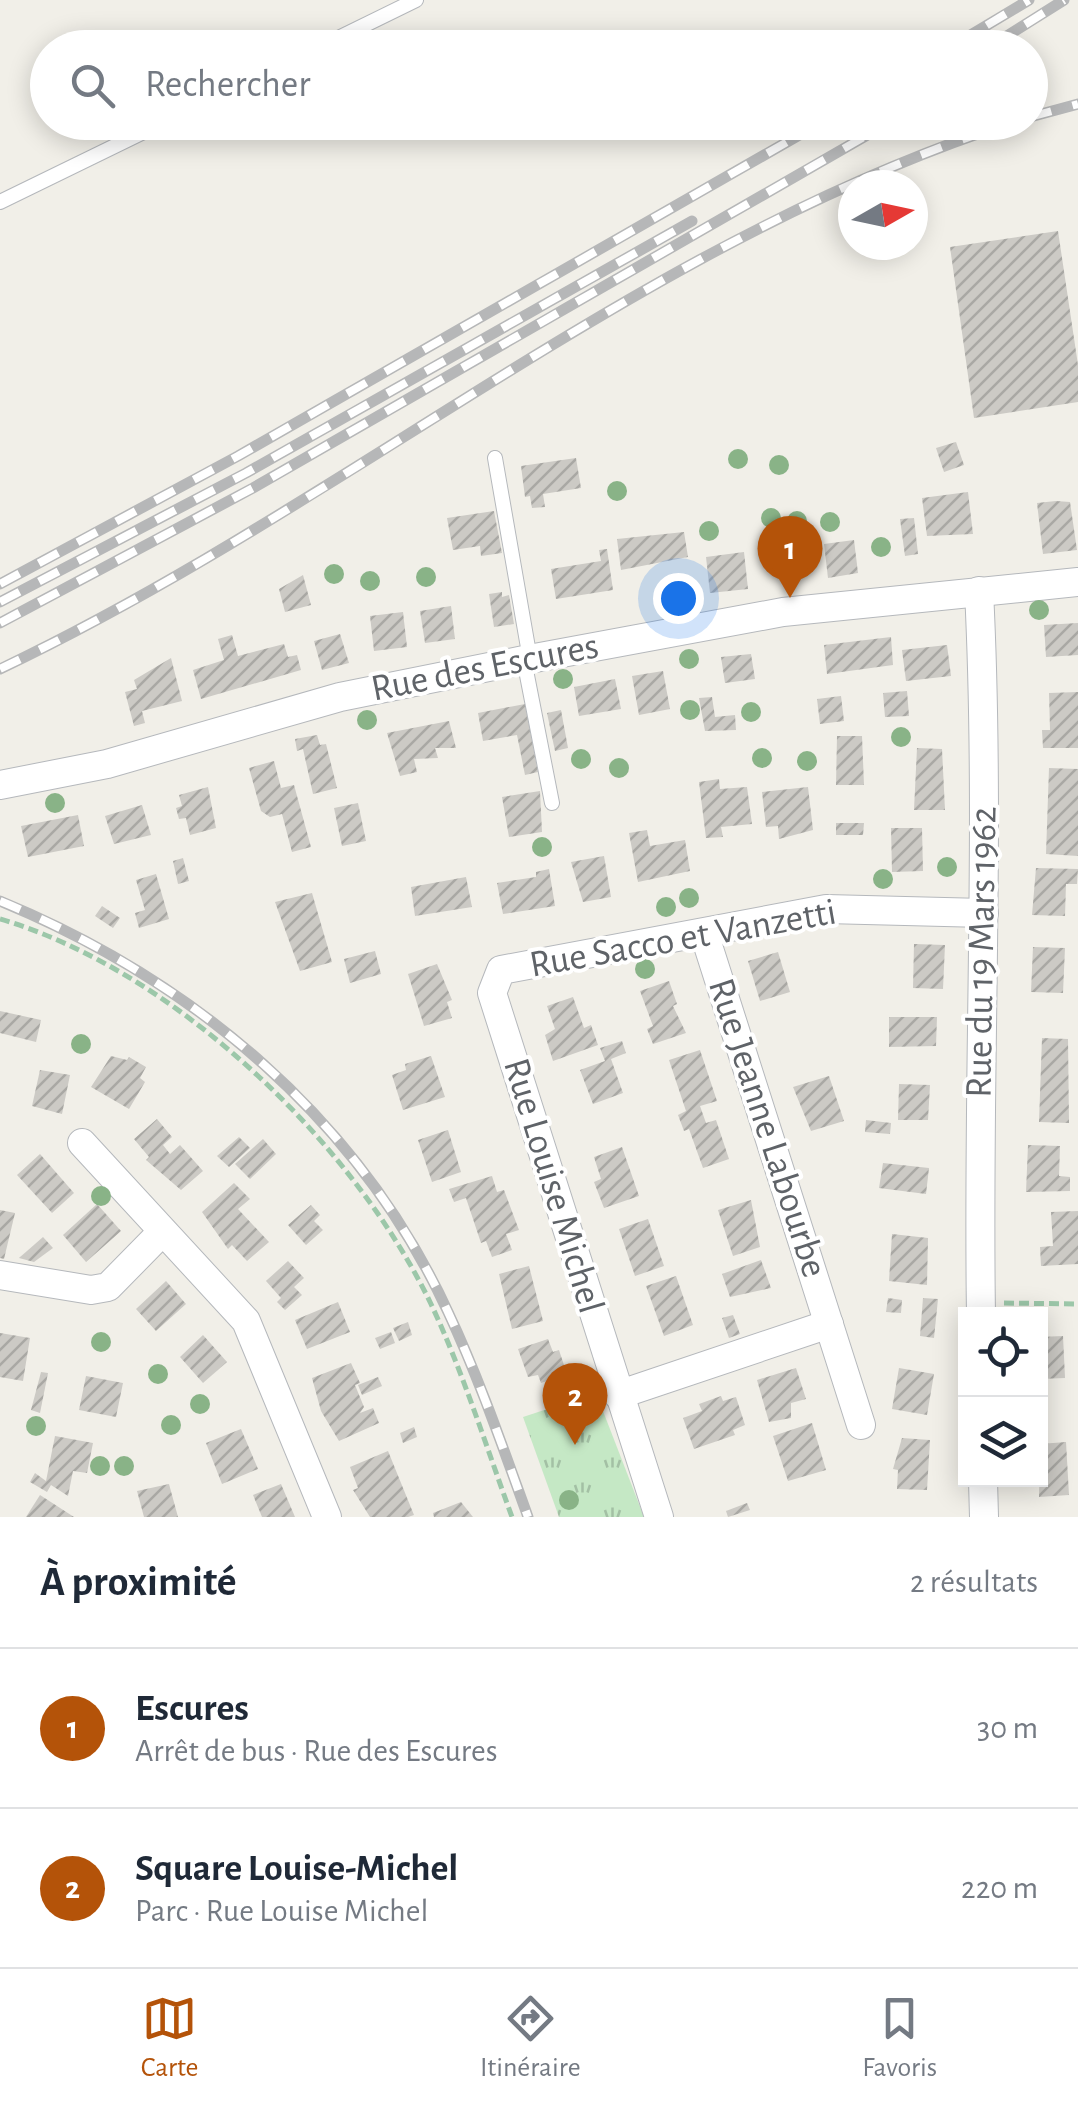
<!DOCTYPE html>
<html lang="fr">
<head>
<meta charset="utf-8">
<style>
  body { margin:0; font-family:"Alegreya Sans",sans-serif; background:#f2f2f3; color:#1f2937 }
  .controls { position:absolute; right:30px; bottom:30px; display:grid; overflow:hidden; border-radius:0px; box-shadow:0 5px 25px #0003 }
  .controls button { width:90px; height:90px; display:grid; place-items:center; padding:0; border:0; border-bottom:2px solid #e0e1e3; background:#fff; color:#1f2937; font:50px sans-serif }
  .compass { position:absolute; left:838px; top:170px; width:90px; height:90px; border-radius:50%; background:#fff; box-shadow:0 5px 25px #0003; rotate:81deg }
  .you { position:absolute; left:678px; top:598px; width:35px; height:35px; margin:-25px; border:8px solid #fff; border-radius:50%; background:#1a73e8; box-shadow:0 0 0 15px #1a73e833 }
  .badge { display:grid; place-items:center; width:65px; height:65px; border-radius:50%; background:#b45309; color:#fff; font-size:32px; font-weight:700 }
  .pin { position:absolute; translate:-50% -82px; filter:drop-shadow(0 2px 5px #0008) }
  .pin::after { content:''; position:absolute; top:52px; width:35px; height:30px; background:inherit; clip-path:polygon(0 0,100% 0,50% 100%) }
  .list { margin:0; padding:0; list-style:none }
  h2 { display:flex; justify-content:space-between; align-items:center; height:130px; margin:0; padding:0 40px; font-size:42px }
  h2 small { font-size:32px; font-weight:400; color:#747a83 }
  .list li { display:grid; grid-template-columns:65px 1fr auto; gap:30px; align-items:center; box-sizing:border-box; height:160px; padding:0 40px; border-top:2px solid #e0e1e3 }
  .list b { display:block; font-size:38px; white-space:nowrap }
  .list p { margin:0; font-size:32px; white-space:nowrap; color:#747a83 }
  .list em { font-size:32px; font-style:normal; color:#747a83 }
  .icon { flex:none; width:55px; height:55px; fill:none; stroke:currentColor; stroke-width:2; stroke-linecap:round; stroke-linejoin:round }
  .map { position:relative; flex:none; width:1078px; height:1517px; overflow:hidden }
  .search { position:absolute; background:#fff; box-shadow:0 5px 25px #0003; left:30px; right:30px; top:30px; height:110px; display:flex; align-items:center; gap:25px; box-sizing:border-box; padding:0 35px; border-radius:55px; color:#747a83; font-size:38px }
  .sheet { height:450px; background:#fff }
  nav { display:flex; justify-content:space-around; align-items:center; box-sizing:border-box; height:140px; border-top:2px solid #e0e1e3; background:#fff; font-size:28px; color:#747a83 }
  nav a { display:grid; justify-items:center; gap:5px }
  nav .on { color:#b45309 }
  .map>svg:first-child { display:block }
  .park { fill:url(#park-tufts) }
  .building { fill:url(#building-hatch) }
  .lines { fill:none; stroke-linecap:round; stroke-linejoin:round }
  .service-casing { stroke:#b5b8bc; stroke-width:16 }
  .minor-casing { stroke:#b5b8bc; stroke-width:30 }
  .path { stroke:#9cc7a9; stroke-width:5; stroke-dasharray:10 5; stroke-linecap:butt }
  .service { stroke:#fff; stroke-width:14 }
  .minor { stroke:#fff; stroke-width:28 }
  .rail-casing { stroke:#b6b7b8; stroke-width:11 }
  .rail { stroke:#fff; stroke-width:8; stroke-dasharray:22; stroke-linecap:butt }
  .tree { fill:#89b387 }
  .labels { text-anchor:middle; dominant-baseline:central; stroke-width:8; stroke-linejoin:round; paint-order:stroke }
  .street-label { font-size:38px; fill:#5f6368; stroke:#fff }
</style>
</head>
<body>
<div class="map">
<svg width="1078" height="1517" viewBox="0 0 1078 1517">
  <defs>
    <pattern id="park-tufts" width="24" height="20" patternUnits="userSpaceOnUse" patternTransform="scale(2.5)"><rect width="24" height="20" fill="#c5e8c5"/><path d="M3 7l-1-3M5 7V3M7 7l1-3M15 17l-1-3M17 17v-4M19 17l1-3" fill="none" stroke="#a3c0a4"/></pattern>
    <pattern id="building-hatch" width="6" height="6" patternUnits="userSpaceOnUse" patternTransform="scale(2.5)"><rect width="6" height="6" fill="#cccac5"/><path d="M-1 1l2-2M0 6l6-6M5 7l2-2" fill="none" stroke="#a9a8a4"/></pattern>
  </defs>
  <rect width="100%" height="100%" fill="#f1efe8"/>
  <path class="park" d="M596,1393L644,1517H559L523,1417Z"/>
  <g class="building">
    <path d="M1058,231L1078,365V402L974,418L950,247Z"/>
    <path d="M956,442L964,465L944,472L936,448Z"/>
    <path d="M576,458L581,488L543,494L545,507L532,508L530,496L525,497L521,466Z"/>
    <path d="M968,492L973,534L927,536L922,498Z"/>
    <path d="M1056,501L1070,502L1077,550L1043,554L1037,503Z"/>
    <path d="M494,511L502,553L481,556L480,546L453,550L447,518Z"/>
    <path d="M914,518L918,554L905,556L900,519Z"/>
    <path d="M684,532L688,557L621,570L617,539Z"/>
    <path d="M854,540L858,573L828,578L824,544Z"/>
    <path d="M607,549L613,590L556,599L551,569L601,561L599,550Z"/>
    <path d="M744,552L748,589L710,593L706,557Z"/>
    <path d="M303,575L311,605L285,612L279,589Z"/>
    <path d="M502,592V597L509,595L514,624L494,627L489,594Z"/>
    <path d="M451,606L455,639L425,643L420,611Z"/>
    <path d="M403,612L407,647L374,651L370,616Z"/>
    <path d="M1078,623V655L1046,657L1044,625Z"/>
    <path d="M340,634L349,663L322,670L314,641Z"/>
    <path d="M232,635L238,656L284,644L288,657L297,655L301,670L201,699L193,670L224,660L218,639Z"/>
    <path d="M891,637L893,665L827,674L824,645Z"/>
    <path d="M947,645L951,676L906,681L902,650Z"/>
    <path d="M751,654L755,679L725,683L721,657Z"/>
    <path d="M171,658L182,701L142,711L145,723L134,726L125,692L137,689L134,680Z"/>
    <path d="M663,671L670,709L639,715L632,676Z"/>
    <path d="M615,679L621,709L579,716L574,687Z"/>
    <path d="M907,691L909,716L885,717L883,693Z"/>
    <path d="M1078,692V748H1043L1042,730H1050L1049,693Z"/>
    <path d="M841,696L844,721L820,724L817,699Z"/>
    <path d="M712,697L715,717L735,715L736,730L705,731L699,698Z"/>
    <path d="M525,704L538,772L525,775L517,735L483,741L478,713Z"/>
    <path d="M561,710L568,748L555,751L547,713Z"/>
    <path d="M449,721L456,748H435L438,758L414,759L417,772L400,776L387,733Z"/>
    <path d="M317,735L320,745L326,744L337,788L313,794L303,749L297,751L295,739Z"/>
    <path d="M837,736H862L864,785H836Z"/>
    <path d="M917,748L942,749L945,810H914Z"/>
    <path d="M274,761L281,788L294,785L311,847L292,852L282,814L270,817L261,811L249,768Z"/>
    <path d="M1049,768L1078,769V856L1046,854Z"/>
    <path d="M719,779L720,789L747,787L752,824L721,827L723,837L706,838L699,782Z"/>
    <path d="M208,787L216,828L190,835L186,818L179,819L176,808L182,806L179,795Z"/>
    <path d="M808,787L813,830L779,839L778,826L766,827L762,792Z"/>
    <path d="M540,791L542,832L509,837L502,797Z"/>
    <path d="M358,803L366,841L342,846L334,808Z"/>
    <path d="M142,805L151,835L114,844L105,816Z"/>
    <path d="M78,815L84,846L28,857L21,826Z"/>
    <path d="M836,823H864L863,835H836Z"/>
    <path d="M891,828H922L923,871L892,872Z"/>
    <path d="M647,830L650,846L685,840L690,871L638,882L629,833Z"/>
    <path d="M604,856L611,897L583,902L571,862Z"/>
    <path d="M183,858L189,881L178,884L173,861Z"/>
    <path d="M1036,868L1078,869L1077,884H1066L1065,916L1032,915Z"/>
    <path d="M549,869L555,906L503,914L497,883L536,877V872Z"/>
    <path d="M156,874L169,919L139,928L135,913L145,910L136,880Z"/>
    <path d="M466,877L472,907L415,916L411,887Z"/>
    <path d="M312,893L332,962L300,971L275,902Z"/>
    <path d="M102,906L120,918L113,928L95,916Z"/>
    <path d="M914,944L945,945L943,989L913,988Z"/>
    <path d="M1033,947L1065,948L1063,993L1031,992Z"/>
    <path d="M375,951L381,974L350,983L344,959Z"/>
    <path d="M778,952L790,992L760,1001L748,961Z"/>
    <path d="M437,964L452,1000L447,1002L452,1018L424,1026L408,974Z"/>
    <path d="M669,981L677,1004L673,1006L686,1033L653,1044L647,1029L653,1026L640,991Z"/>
    <path d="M573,997L584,1028L591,1025L598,1045L553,1061L545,1035L555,1029L547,1006Z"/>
    <path d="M0,1011L41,1020L36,1042L0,1033Z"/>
    <path d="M889,1017H937L936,1046L889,1047Z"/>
    <path d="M1042,1038L1068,1039L1069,1123L1039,1122Z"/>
    <path d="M622,1041L626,1053L611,1059L623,1093L593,1104L580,1070L605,1061L600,1048Z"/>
    <path d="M700,1050L717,1101L700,1106L706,1123L716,1120L729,1159L703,1168L689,1129L684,1131L678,1115L686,1111L669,1060Z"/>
    <path d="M111,1056L127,1060L129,1057L146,1067L140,1078L145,1082L129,1109L91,1087Z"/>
    <path d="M431,1056L445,1097L403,1110L392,1075L406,1070L405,1064Z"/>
    <path d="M40,1070L70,1075L62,1114L32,1106Z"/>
    <path d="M829,1076L844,1121L811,1131L793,1087Z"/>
    <path d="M899,1084L930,1085L928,1120H898Z"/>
    <path d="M157,1119L172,1137L163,1145L170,1154L180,1145L203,1171L181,1190L146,1160L149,1157L134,1139Z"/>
    <path d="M866,1120L891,1123L890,1134L865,1132Z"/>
    <path d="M448,1130L461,1172L432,1182L418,1140Z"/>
    <path d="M239,1137L250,1148L229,1167L217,1156Z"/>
    <path d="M263,1139L276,1154L250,1179L235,1164Z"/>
    <path d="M1028,1145L1060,1146L1059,1176L1070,1177V1191L1026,1192Z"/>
    <path d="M622,1147L639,1196L604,1208L594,1182L601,1179L594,1157Z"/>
    <path d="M40,1154L74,1193L52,1213L17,1175Z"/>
    <path d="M883,1163L929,1168L926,1194L879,1188Z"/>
    <path d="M492,1176L497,1192L504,1190L519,1230L506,1234L512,1250L492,1257L486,1241L481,1243L466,1198L454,1202L449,1189Z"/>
    <path d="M234,1183L250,1199L238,1209L269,1242L247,1261L232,1245L228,1249L202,1212Z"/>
    <path d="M751,1200L760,1247L733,1256L718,1210Z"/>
    <path d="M97,1204L121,1231L86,1262L63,1235Z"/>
    <path d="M311,1205L320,1215L314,1221L323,1230L306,1245L288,1225Z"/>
    <path d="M0,1210L15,1213L4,1259L0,1258Z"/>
    <path d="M1078,1211V1264L1041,1266L1040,1247L1053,1246L1051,1212Z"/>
    <path d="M648,1219L664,1266L635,1276L619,1229Z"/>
    <path d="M892,1234L928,1238L927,1285L889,1281Z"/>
    <path d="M43,1237L53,1248L34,1262L19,1258Z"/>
    <path d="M761,1260L771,1288L730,1297L722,1274Z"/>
    <path d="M288,1261L304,1278L294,1287L302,1295L285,1310L277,1302L281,1298L266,1281Z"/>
    <path d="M529,1266L543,1321L512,1329L499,1274Z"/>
    <path d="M676,1276L693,1325L664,1336L646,1286Z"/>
    <path d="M166,1281L186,1304L156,1331L136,1309Z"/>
    <path d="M888,1298L902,1300L901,1313L886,1312Z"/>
    <path d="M923,1298L938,1299L934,1338L920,1336Z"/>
    <path d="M338,1302L350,1332L307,1349L295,1320Z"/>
    <path d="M733,1315L740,1334L729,1338L722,1318Z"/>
    <path d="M408,1322L412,1335L399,1341L393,1328Z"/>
    <path d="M391,1332L395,1343L380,1349L375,1338Z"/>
    <path d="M0,1333L30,1338L23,1381L0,1377Z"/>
    <path d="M203,1335L227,1362L203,1383L180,1357Z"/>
    <path d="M1063,1336L1065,1378L1040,1379V1337Z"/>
    <path d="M548,1339L553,1352L559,1350L567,1374L541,1383L538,1375L528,1377L518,1349Z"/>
    <path d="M351,1363L360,1383L355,1385L364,1407L360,1413L373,1408L379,1423L339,1441L321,1411L312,1378Z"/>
    <path d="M796,1368L806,1399L791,1403V1418L769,1422L757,1380Z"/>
    <path d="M899,1368L934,1374L927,1415L892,1409Z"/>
    <path d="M41,1372L48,1373L40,1413L31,1410Z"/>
    <path d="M86,1376L123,1383L116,1417L79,1410Z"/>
    <path d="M378,1377L382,1386L362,1395L358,1385Z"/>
    <path d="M721,1396L723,1401L736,1397L745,1425L733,1430L735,1435L694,1449L683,1418L702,1411L699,1404Z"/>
    <path d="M812,1423L826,1470L788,1481L773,1436Z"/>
    <path d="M414,1427L417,1437L403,1443L400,1433Z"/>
    <path d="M241,1429L258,1469L222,1484L206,1443Z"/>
    <path d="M55,1436L93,1443L87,1473L73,1471L68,1496L51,1485L47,1492L30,1482L35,1473L46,1481Z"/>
    <path d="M902,1438L930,1440L927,1490L897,1489L898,1470L893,1469Z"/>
    <path d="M1066,1442L1069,1495L1039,1497L1040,1444Z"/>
    <path d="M388,1451L414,1515L408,1517H370L353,1490L358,1488L350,1467Z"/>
    <path d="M169,1484L178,1517H144L137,1491Z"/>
    <path d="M281,1484L295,1517H262L253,1495Z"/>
    <path d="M40,1495L74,1517H26Z"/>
    <path d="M461,1502L473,1517H434L433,1513Z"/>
    <path d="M747,1503L750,1510L728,1517L726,1511Z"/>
  </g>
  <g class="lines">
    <g class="service-casing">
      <g id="service">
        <path d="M318,48L416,0"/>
        <path d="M0,202L164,122"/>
        <path d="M495,458L530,659"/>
        <path d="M524,660L552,803"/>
      </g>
    </g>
    <g class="minor-casing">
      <g id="minor">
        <path d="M979,591C991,832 977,1073 981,1314"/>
        <path d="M0,785L107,764L340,697L524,660L783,612L1078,582"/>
        <path d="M704,933L861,1425"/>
        <path d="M82,1143L246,1321L327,1517"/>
        <path d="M0,1275L91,1290L108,1287L162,1232"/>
        <path d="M618,1395L829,1324"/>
        <path d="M983,1480L984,1517"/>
        <path d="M659,1517L492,993L501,970L826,909L984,913"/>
      </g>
    </g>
    <g class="path">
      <path d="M0,919C174,970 353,1142 431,1304C463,1372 486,1446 512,1517"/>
      <path d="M1004,1303L1078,1304"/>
    </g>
    <use href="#service" class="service"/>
    <use href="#minor" class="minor"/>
    <g class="rail-casing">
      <g id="rail">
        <path d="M949,48L1029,0"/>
        <path d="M988,48L1064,0"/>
        <path d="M1030,117L1078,104"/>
        <path d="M0,584L238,456L822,122"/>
        <path d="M0,602L246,473L692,221"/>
        <path d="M0,623L253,488L890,122"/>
        <path d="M0,669C347,504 643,241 1013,122"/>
        <path d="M0,901C194,981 359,1119 448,1312C479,1378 503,1448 528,1517"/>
      </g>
    </g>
    <use href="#rail" class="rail"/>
  </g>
  <g class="tree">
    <circle cx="738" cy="459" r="10"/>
    <circle cx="779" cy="465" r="10"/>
    <circle cx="617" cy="491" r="10"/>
    <circle cx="771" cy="518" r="10"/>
    <circle cx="797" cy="521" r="10"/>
    <circle cx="830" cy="522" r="10"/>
    <circle cx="709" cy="531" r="10"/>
    <circle cx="881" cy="547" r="10"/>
    <circle cx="334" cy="574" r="10"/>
    <circle cx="426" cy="577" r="10"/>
    <circle cx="370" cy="581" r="10"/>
    <circle cx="1039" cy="610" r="10"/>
    <circle cx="689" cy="659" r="10"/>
    <circle cx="563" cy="679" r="10"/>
    <circle cx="690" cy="710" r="10"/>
    <circle cx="751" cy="712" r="10"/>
    <circle cx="367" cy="720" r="10"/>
    <circle cx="901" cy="737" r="10"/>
    <circle cx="762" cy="758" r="10"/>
    <circle cx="581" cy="759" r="10"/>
    <circle cx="807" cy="761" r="10"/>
    <circle cx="619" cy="768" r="10"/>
    <circle cx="55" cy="803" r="10"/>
    <circle cx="542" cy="847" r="10"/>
    <circle cx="947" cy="867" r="10"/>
    <circle cx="883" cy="879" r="10"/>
    <circle cx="689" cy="898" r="10"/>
    <circle cx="666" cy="907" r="10"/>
    <circle cx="645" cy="969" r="10"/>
    <circle cx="81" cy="1044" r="10"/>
    <circle cx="101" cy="1196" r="10"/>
    <circle cx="101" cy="1342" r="10"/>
    <circle cx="158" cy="1374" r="10"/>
    <circle cx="200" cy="1404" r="10"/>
    <circle cx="171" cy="1425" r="10"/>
    <circle cx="36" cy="1426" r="10"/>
    <circle cx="100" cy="1466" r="10"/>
    <circle cx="124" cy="1466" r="10"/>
    <circle cx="569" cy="1500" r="10"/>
  </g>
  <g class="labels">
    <g class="street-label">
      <text transform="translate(485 668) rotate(-11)">Rue des Escures</text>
      <text transform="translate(683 939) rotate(-10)">Rue Sacco et Vanzetti</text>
      <text transform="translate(982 952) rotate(-89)">Rue du 19 Mars 1962</text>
      <text transform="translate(767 1128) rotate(72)">Rue Jeanne Labourbe</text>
      <text transform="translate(553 1186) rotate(73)">Rue Louise Michel</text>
    </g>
  </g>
</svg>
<div class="controls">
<button><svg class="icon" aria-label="locate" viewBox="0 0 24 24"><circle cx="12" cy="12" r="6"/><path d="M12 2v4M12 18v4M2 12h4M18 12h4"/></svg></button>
<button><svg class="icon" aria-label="layers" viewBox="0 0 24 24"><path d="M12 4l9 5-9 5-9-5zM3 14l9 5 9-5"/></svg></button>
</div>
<svg class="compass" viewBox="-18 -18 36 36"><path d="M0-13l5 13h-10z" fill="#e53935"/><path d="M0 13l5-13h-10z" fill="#747a83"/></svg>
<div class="you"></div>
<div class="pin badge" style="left:790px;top:598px">1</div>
<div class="pin badge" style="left:575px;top:1445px">2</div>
<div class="search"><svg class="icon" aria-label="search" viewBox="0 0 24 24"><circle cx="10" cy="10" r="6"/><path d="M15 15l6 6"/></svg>Rechercher</div>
</div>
<section class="sheet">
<h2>À proximité<small>2 résultats</small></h2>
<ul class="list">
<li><span class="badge">1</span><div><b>Escures</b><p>Arrêt de bus · Rue des Escures</p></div><em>30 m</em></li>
<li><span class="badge">2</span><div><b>Square Louise-Michel</b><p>Parc · Rue Louise Michel</p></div><em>220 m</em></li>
</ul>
</section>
<nav>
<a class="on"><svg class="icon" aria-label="map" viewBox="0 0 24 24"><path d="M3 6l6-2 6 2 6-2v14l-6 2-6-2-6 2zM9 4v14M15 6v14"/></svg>Carte</a>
<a><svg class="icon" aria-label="directions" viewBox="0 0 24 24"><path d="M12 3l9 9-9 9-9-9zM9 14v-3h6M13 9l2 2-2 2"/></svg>Itinéraire</a>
<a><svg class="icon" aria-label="saved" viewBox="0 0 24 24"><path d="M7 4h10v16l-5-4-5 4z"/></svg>Favoris</a>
</nav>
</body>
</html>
